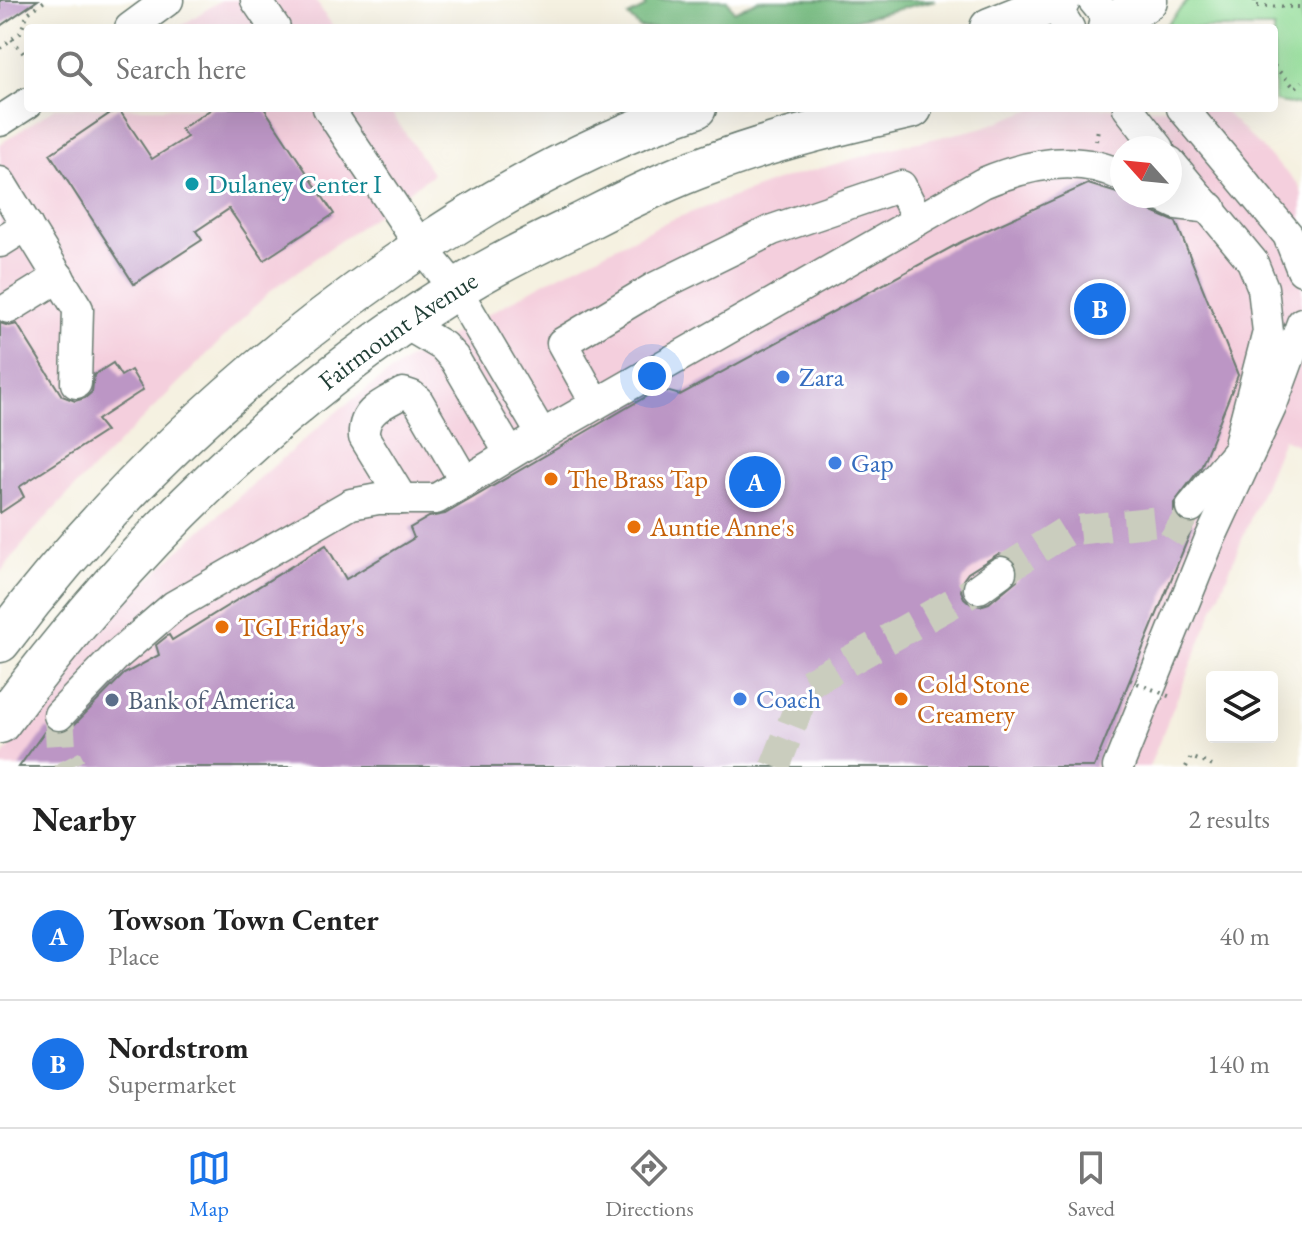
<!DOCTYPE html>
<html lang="en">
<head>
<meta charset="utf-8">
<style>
  body { margin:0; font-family:"EB Garamond",serif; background:#f6f6f6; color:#222 }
  .controls { position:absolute; right:24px; bottom:24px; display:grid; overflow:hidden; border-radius:8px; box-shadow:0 8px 32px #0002 }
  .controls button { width:72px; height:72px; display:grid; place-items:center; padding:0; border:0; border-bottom:2px solid #e0e0e0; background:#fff; color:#222; font:40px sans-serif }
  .compass { position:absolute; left:1110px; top:136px; width:72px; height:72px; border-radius:50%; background:#fff; box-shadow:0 8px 32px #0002; rotate:297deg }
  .you { position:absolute; left:652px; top:376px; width:28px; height:28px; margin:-20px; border:6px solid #fff; border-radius:50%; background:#1a73e8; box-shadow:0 0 0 12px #1a73e833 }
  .badge { display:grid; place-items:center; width:52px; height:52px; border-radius:50%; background:#1a73e8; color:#fff; font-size:26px; font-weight:700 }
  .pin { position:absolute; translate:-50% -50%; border:4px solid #fff; box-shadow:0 2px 8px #0006 }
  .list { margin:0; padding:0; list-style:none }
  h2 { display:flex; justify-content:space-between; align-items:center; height:104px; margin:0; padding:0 32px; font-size:34px }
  h2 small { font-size:26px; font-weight:400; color:#767676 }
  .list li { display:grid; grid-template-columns:52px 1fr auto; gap:24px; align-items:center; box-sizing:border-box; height:128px; padding:0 32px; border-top:2px solid #e0e0e0 }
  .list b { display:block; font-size:30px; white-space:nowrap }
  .list p { margin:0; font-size:26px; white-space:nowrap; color:#767676 }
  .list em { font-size:26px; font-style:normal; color:#767676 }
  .icon { flex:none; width:44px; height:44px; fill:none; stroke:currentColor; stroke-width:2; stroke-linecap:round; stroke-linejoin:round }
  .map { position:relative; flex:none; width:1302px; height:767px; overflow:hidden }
  .search { position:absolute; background:#fff; box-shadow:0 8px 32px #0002; left:24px; right:24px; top:24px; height:88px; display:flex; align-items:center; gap:20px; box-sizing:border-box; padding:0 28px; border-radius:8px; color:#767676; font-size:30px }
  .sheet { height:360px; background:#fff }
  nav { display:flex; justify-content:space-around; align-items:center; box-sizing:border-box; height:112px; border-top:2px solid #e0e0e0; background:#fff; font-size:22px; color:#767676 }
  nav a { display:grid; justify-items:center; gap:4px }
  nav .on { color:#1a73e8 }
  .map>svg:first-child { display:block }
  .built { fill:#f4cfdd; fill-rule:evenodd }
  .green { fill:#93dd98; stroke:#598d66; stroke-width:2 }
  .forest { fill:#76bc80; stroke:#4a7c5a; stroke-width:2 }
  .building { fill:#bc96c5; fill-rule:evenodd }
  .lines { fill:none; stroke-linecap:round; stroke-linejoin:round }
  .minor-tunnel { stroke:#cacdbe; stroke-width:30; stroke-dasharray:30 15; stroke-linecap:butt }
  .minor-casing { stroke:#6a7c71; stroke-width:33 }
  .major-casing { stroke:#6a7c71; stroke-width:43 }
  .path { stroke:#6a7c71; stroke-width:4; stroke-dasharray:2 6; stroke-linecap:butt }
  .minor { stroke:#fff; stroke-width:30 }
  .major { stroke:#fff; stroke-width:40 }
  .path-bridge { stroke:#6a7c71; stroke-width:4; stroke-dasharray:2 6; stroke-linecap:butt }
  .culture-dot { fill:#0f9aa8; stroke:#fff; stroke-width:3 }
  .shop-dot { fill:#3f7fe0; stroke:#fff; stroke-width:3 }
  .food-dot { fill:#e8710a; stroke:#fff; stroke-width:3 }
  .service-dot { fill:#5c6f8a; stroke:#fff; stroke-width:3 }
  .labels { text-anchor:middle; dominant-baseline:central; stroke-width:6; stroke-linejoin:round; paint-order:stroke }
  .culture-label { font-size:26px; fill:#0d838f; stroke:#fff; text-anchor:start }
  .street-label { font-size:26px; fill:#1f3d34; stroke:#fff }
  .shop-label { font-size:26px; fill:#366cbe; stroke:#fff; text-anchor:start }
  .food-label { font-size:26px; fill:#c56008; stroke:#fff; text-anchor:start }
  .service-label { font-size:26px; fill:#4e5e75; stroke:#fff; text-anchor:start }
</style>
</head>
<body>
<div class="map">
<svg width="1302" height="767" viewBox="0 0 1302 767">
  <rect width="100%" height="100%" fill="#fff"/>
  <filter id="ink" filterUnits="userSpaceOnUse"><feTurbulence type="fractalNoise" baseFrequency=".0125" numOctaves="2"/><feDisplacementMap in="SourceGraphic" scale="16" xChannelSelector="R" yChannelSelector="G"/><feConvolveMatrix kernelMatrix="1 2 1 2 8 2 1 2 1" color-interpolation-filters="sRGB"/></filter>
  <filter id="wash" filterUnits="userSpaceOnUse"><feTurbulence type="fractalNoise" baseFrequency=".006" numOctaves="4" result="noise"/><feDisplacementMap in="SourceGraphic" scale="32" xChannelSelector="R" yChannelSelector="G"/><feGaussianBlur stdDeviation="1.8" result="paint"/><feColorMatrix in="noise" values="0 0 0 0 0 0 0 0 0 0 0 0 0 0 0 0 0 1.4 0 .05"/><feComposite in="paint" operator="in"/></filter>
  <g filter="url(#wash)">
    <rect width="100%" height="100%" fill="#f5f1e1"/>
    <g class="built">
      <path d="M221,0H315L334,28H178Z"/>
      <path d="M55,108H388L433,174L270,291L73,489L32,533L0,573V144Z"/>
      <path d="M1036,108H1221L1298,184L1302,194V447L1283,439L1149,767H0V761L46,696L112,614L177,552L262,476L341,408L410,358L547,281L668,221L782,179L896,147L981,128ZM1122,148H1170V196H1122Z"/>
    </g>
    <path class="green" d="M1188,0H1302V106L1274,101V28H1163Z"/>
    <path class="forest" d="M643,0H727L734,12L758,0H935L821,28H640L628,16L646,7Z"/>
    <g id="blocks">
      <g class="building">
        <path d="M0,0H38L0,26Z"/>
        <path d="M118,108L152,159L187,137L181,129L213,108H264L334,214L264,260L229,209L196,231L202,240L134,284L50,154Z"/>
        <path d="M1088,184L1143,201L1152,212L1176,222L1238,375L1201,467L1174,503V512L1179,520L1194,524L1094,767H19L47,728L55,733L65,732L71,728L124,674L159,655L156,645L166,637L169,635L172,640L326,545L346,579L414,538L410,528L429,517L445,514L659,389L680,395L961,242ZM998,554L1009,556L1016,562L1019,571L1017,580L989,603L980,606L971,604L964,598L961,591L963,580L968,573Z"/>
        <path d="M0,323L9,326L17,324L62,396L75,401L85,398L92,392L94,375L113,363L121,376L131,370L143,390L97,420L106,431L19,487L24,497L0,513Z"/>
      </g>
    </g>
  </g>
  <g filter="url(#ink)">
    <use href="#blocks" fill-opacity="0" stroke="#6a7c71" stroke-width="2"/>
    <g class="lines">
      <g class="minor-tunnel">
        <path d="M1001,572L1066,531L1168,520L1190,534"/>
        <path d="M59,715L61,748L71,767"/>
        <path d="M775,767L808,684L979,588"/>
      </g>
      <g class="minor-casing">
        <g id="minor">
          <path d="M256,0L275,28"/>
          <path d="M1093,0L1116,28"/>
          <path d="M1054,4L1069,28"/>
          <path d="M130,28L168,0"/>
          <path d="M328,108L421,247L456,289L542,435"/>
          <path d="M1128,108L1159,148"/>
          <path d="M1182,108L1288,235L1302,270"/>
          <path d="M0,121L28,103"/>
          <path d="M1170,162L1252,261L1263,288L1268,332L1240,440"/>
          <path d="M0,182L78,309L76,383"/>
          <path d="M1160,196L1177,204L1211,208"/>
          <path d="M0,242L27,225"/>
          <path d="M9,308L59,277"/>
          <path d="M404,323L443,346L454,358L510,454"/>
          <path d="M596,404L562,343L654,288L772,230L901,186L918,220"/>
          <path d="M402,499L364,437C362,411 383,404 403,393L412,396L418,401L465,482"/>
          <path d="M1191,507L1237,452"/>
          <path d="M979,588L1001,572"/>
          <path d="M59,715L116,656L174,606L351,504L378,499H436L542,435L983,183C1026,165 1078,153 1122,176"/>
          <path d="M1118,767L1209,541L1271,407L1302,323"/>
        </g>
      </g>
      <g class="major-casing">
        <g id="major">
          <path d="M990,28L1060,0"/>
          <path d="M1108,28L1147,0"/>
          <path d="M0,642C110,495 242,372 392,267C485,202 588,143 696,108"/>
          <path id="s1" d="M0,723C125,553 274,404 453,291C495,264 542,242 587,220C626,200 666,180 708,165C774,140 843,124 912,108"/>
        </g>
      </g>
      <g class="path">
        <path d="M1255,0V6L1302,7"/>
        <path d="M12,39L28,59"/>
        <path d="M0,48L20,33L28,13L46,0"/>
        <path d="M1274,66L1295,88L1302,81"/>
        <path d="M1096,141L1098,129"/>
        <path d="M1186,767L1191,757L1215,767"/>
      </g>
      <use href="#minor" class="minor"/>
      <use href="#major" class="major"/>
      <path class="path-bridge" d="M1130,680L1171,697"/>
    </g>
  </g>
  <circle class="culture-dot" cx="192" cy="184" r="8"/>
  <g class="shop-dot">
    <circle cx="783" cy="377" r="8"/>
    <circle cx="835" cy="463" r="8"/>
    <circle cx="740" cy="699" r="8"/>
  </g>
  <g class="food-dot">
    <circle cx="551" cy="479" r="8"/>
    <circle cx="634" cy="527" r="8"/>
    <circle cx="222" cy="627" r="8"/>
    <circle cx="901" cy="699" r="8"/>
  </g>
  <circle class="service-dot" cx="112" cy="700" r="8"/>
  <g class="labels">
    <g class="culture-label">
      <text x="208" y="184">Dulaney Center I</text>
    </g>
    <g class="street-label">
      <text stroke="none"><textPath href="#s1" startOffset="562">Fairmount Avenue</textPath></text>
    </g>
    <g class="shop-label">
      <text x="799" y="377">Zara</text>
      <text x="851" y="463">Gap</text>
      <text x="756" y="699">Coach</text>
    </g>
    <g class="food-label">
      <text x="567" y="479">The Brass Tap</text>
      <text x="650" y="527">Auntie Anne's</text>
      <text x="238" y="627">TGI Friday's</text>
      <text x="917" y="684">Cold Stone<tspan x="917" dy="30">Creamery</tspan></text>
    </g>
    <g class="service-label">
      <text x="128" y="700">Bank of America</text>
    </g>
  </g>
</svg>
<div class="controls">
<button><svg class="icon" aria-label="layers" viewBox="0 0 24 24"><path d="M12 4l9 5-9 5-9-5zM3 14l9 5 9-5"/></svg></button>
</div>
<svg class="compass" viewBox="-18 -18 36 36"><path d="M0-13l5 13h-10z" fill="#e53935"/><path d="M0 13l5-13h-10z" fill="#767676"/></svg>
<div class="you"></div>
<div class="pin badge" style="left:755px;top:482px">A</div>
<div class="pin badge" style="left:1100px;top:309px">B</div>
<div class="search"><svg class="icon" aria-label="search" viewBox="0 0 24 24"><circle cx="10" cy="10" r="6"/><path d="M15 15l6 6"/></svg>Search here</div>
</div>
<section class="sheet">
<h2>Nearby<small>2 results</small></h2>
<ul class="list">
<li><span class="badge">A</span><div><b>Towson Town Center</b><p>Place</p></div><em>40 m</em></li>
<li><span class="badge">B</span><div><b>Nordstrom</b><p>Supermarket</p></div><em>140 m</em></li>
</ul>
</section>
<nav>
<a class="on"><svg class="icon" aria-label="map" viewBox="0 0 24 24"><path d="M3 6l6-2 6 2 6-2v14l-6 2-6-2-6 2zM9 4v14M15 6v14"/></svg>Map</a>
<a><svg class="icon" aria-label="directions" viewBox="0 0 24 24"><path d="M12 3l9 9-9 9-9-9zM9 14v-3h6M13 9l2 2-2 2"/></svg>Directions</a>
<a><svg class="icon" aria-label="saved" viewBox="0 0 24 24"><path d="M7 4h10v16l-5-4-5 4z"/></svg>Saved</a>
</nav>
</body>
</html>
